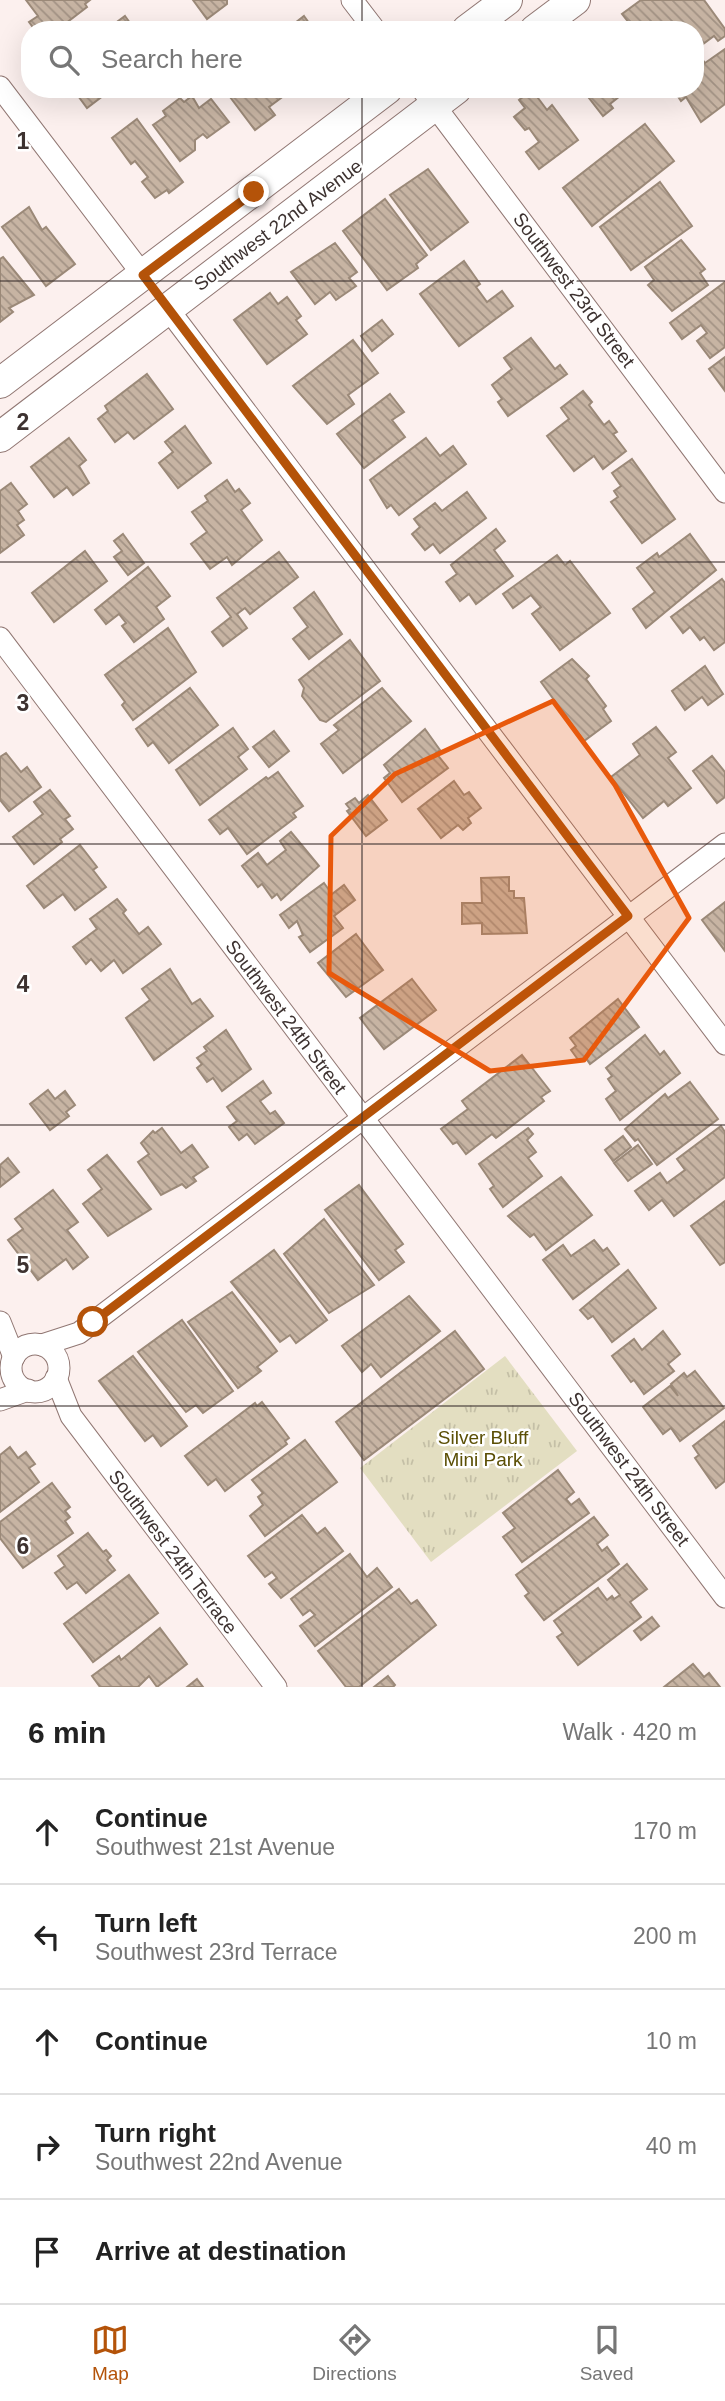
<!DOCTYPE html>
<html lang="en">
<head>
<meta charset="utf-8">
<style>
  body { margin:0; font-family:Helvetica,sans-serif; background:#f6f6f6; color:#222 }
  .stop { position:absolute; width:21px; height:21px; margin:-16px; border:5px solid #b45309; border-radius:50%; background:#fff }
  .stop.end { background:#b45309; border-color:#fff; box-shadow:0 2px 7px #0008 }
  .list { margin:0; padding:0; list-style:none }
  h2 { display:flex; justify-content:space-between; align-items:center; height:91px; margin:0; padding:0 28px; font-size:30px }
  h2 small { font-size:23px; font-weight:400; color:#767676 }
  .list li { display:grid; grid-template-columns:46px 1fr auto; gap:21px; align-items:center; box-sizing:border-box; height:105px; padding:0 28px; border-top:2px solid #e0e0e0 }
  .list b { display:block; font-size:26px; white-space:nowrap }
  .list p { margin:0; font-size:23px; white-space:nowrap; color:#767676 }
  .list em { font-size:23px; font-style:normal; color:#767676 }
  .icon { flex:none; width:38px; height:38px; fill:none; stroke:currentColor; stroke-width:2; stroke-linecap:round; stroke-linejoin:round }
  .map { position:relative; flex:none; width:725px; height:1687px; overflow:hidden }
  .search { position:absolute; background:#fff; box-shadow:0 7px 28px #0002; left:21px; right:21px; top:21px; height:77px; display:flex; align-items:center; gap:18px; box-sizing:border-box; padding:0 24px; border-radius:28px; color:#767676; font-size:26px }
  .sheet { height:616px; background:#fff }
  nav { display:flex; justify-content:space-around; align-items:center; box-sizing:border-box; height:98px; border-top:2px solid #e0e0e0; background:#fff; font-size:19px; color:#767676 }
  nav a { display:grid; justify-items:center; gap:4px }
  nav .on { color:#b45309 }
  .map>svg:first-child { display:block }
  .park { fill:url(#park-tufts) }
  .building { fill:url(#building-back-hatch); stroke:#9b8978; stroke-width:2 }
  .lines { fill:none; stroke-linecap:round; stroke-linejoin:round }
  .minor-casing { stroke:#917773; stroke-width:23 }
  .secondary-casing { stroke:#917773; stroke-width:32 }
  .minor { stroke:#fff; stroke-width:21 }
  .secondary { stroke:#fff; stroke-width:30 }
  .route { stroke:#b45309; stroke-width:9 }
  .marked { fill:#e8590c; fill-opacity:0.2; stroke:#e8590c; stroke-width:5; stroke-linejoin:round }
  .grid { fill:none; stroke:#3d3230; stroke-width:2; stroke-opacity:0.55 }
  .labels { text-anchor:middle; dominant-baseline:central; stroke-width:5; stroke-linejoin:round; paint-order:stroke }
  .street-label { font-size:19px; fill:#3d3230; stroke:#fff }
  .park-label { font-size:19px; fill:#5b4f05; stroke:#fff }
  .grid-label { font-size:23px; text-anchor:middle; font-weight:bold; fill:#3d3230; stroke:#fff; stroke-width:5; stroke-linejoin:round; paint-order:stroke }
</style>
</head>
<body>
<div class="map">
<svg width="725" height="1687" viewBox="0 0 725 1687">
  <defs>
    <pattern id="park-tufts" width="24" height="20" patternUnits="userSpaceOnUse" patternTransform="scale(1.75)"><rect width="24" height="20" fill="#e3dec1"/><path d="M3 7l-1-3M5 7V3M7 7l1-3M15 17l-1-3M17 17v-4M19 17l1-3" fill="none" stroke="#c4bfa6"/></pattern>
    <pattern id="building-back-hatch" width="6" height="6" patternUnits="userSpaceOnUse" patternTransform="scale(1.75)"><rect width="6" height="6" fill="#c7b4a3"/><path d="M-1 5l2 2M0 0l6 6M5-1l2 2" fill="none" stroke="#a39385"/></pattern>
  </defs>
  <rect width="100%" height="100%" fill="#fcf0ee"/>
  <path class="park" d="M505,1356L577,1451L431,1562L360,1468Z"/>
  <g class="building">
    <path d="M26,0H90L85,4L87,7L57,30H35L29,22L38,16Z"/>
    <path d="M193,0H227V4L207,19Z"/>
    <path d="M641,0H704L725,29V36L718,41L714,36L695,50V30H630L633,28L622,14Z"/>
    <path d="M125,16L135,30H106Z"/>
    <path d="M304,16L314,30H286Z"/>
    <path d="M725,49V104L701,122L686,97L681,101L673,89H695V64L702,59L705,63Z"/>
    <path d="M73,89H112L87,108Z"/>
    <path d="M224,89H287L289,92L269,107L275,115L255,130Z"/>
    <path d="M582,89H623L625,92L610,104L613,108L603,116Z"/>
    <path d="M532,90L547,110L552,105L578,140L539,169L526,152L539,142L529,128L525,130L514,117L525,108L519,100Z"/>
    <path d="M192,96L199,108L211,99L229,122L207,138L203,134L195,140V150L180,161L153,125L166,116L163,111L180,98L184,102Z"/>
    <path d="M137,119L183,182L169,193L167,190L155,198L142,182L148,177L135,161L131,164L112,138Z"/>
    <path d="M645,124L674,161L592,226L563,188Z"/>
    <path d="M428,169L468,222L431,250L390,195Z"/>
    <path d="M660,182L692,226L631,270L600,227Z"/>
    <path d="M385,199L427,255L416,264L418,268L387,290L343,231Z"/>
    <path d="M29,207L42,230L46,227L75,264L46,286L2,227Z"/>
    <path d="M681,240L705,269L700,273L708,285L672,311L648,285L654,280L645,267Z"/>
    <path d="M335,243L357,272L349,278L356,286L336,300L330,292L315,304L291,272Z"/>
    <path d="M3,257L34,295L9,308L13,312L0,322V259Z"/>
    <path d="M464,261L480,284L476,287L487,302L502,291L513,306L459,346L420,294Z"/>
    <path d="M725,282V347L710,358L697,341L707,333L701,325L682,339L670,323Z"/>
    <path d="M270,293L278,304L287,297L301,316L296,320L307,334L267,364L234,320Z"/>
    <path d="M382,320L393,334L372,351L361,336Z"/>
    <path d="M531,338L555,369L560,365L567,374L508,416L498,402L502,399L492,385L512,369L504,358Z"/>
    <path d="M353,340L378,373L348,395L354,404L327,424L293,386Z"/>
    <path d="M725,357V391L709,369Z"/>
    <path d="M147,374L173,409L134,439L128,432L115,442L98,419L108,411L105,406Z"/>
    <path d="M583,391L592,402L589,405L604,425L609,421L617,432L613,434L626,451L603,469L594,456L574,471L547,436L569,419L561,408Z"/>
    <path d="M390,394L404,412L392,420L405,437L364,468L337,434Z"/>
    <path d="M185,426L211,463L178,488L159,463L173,452L165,442Z"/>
    <path d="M69,438L86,460L79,466L89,483L73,495L67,487L54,497L31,467Z"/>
    <path d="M426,438L440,456L453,446L466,464L399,515L391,505L387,508L370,480Z"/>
    <path d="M632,459L675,519L642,543L611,502L618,497L614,491L621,486L612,473Z"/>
    <path d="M227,480L235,492L239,489L250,503L241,510L262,540L232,565L227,557L210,569L191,544L207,532L192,512L208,501L205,496Z"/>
    <path d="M11,483L27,504L18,511L24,520L17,525L24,535L0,553V491Z"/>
    <path d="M467,492L486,518L440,553L433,544L425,550L412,534L420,527L414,519L435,503L442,511Z"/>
    <path d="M496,529L505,541L494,550L513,576L476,604L469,594L460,601L446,582L457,574L451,565Z"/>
    <path d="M123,534L144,563L128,575L114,557L122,551L114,541Z"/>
    <path d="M690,534L716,570L646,628L633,609L655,592L637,568L657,553L659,557Z"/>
    <path d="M85,551L107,581L54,622L32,593Z"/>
    <path d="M279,552L298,577L250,614L245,608L237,614L247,628L223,646L212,632L231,617L217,598Z"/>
    <path d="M557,555L565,565L570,561L610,613L560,650L532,614L541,607L531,595L513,608L503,594Z"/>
    <path d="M148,567L170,596L156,607L164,619L134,642L122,626L126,623L119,614L106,624L95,610Z"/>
    <path d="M722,579L725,583V642L714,650L704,637L700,640L690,627L683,633L671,617Z"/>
    <path d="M314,592L342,634L309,659L293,639L308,627L294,608Z"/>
    <path d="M168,628L196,672L133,720L122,705L125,702L105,675Z"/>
    <path d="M350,640L380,681L326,722L320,720L302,696L304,688L299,680Z"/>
    <path d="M572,659L589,676L586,679L606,706L603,709L611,721L584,741L541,682Z"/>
    <path d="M705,666L723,694L708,705L702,697L685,710L672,691Z"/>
    <path d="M190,688L218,725L169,763L153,742L148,746L136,729Z"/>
    <path d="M382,688L411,721L343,773L321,744L339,730L334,725Z"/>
    <path d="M656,727L676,752L668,758L691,788L668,806L664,801L643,818L611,777L640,755L633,744Z"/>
    <path d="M233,728L248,749L238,757L247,769L200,805L176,770Z"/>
    <path d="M425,729L440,750L436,753L448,768L402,802L384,778L390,773L384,765Z"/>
    <path d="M274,731L289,751L269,767L253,747Z"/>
    <path d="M6,753L21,772L27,767L41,787L9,811L0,800V757Z"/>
    <path d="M712,756L725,772V797L717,803L693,771Z"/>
    <path d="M278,772L303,806L293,813L296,817L247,854L228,828L220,834L209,820L266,777L268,779Z"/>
    <path d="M454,781L464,795L469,792L481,808L468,818L471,823L463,830L458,825L441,838L418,809Z"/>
    <path d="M50,790L70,816L65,819L73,829L60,839L62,842L34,864L13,837L43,814L34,802Z"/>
    <path d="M368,795L387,820L366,836L347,811L350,809L346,804L355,798L359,803Z"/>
    <path d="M291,832L319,866L281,900L277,894L272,898L262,884L258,887L242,866L258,853L267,865L286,850L280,841Z"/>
    <path d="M80,845L97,867L93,870L106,887L75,910L63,894L44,908L27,886Z"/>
    <path d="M509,877V891H514V898H524L527,933L482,934V923L462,924V903H482L481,878Z"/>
    <path d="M324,883L332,894L344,885L355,900L334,916L343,928L310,952L299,937L303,935L297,921L289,928L280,915Z"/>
    <path d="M117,899L126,910L123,913L139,934L148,927L161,944L123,973L114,960L101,971L91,959L86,964L73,947L97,929L90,919Z"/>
    <path d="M725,902V951L702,920Z"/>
    <path d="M356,934L383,970L346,997L318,963Z"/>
    <path d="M170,969L192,1004L200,999L213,1016L154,1060L126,1018L150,1000L142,989Z"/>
    <path d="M412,979L436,1010L384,1049L360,1018Z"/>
    <path d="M618,999L639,1027L590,1064L585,1057L579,1061L571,1050L576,1046L570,1038Z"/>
    <path d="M226,1030L251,1069L222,1091L213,1078L207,1082L197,1068L202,1064L197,1058L207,1051L204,1047Z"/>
    <path d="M645,1035L660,1055L664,1051L680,1073L620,1120L606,1099L616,1091L608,1079L612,1076L606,1068Z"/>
    <path d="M522,1055L550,1091L541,1097L544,1101L496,1138L492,1134L466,1154L457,1142L453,1144L441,1129L468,1109L462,1101Z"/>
    <path d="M263,1081L271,1093L260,1101L270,1114L275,1111L284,1123L255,1144L247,1134L239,1140L229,1127L237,1121L227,1107Z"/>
    <path d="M690,1082L718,1119L657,1165L638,1139L635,1141L625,1129L665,1094L668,1098Z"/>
    <path d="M48,1090L55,1099L65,1091L75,1105L66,1112L69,1116L50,1130L30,1104Z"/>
    <path d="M721,1126L725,1132V1177L674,1216L662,1200L649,1210L635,1191L660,1173L667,1183L685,1170L677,1159Z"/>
    <path d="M162,1128L181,1153L192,1145L208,1167L193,1177L196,1181L186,1188L182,1184L161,1195L138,1162L149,1154L141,1143L153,1131L155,1133Z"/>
    <path d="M528,1128L533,1134L527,1140L536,1152L528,1158L542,1176L503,1207L490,1189L494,1186L479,1164Z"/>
    <path d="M623,1136L631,1147L613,1161L605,1150Z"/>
    <path d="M638,1145L652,1164L628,1181L614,1163Z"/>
    <path d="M107,1155L151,1209L108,1236L83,1204L102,1189L88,1170Z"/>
    <path d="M8,1158L19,1172L0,1187V1165Z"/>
    <path d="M561,1177L592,1215L546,1250L534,1234L530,1237L508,1216Z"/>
    <path d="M359,1185L403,1244L395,1250L404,1262L379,1280L325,1210Z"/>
    <path d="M53,1190L78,1222L67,1230L88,1257L73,1269L66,1259L38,1280L8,1240L23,1229L15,1219Z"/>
    <path d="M725,1201V1262L720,1265L691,1226Z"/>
    <path d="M324,1219L374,1285L329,1313L284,1254Z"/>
    <path d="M594,1240L603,1251L607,1248L619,1264L573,1299L543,1260L563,1245L571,1256Z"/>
    <path d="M274,1250L327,1320L296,1343L290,1335L280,1342L231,1282Z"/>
    <path d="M628,1270L656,1308L612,1342L593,1316L588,1319L580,1310Z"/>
    <path d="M232,1292L277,1351L257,1367L261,1371L238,1388L188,1322Z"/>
    <path d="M409,1296L440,1331L381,1377L371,1364L362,1372L342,1346Z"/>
    <path d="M182,1320L233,1391L203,1413L196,1405L186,1412L138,1352Z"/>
    <path d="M455,1331L484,1369L364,1460L336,1422Z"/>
    <path d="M663,1331L680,1354L668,1364L674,1371L644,1394L634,1380L631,1382L612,1356L634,1339L642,1350Z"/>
    <path d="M133,1356L187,1426L161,1446L153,1435L145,1441L99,1381Z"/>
    <path d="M695,1371L724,1408L680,1441L671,1428L663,1434L643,1407L670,1386L678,1396L671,1384L684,1373L687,1377Z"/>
    <path d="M262,1402L289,1438L285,1441L287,1444L225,1491L216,1479L208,1485L185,1456L255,1403L257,1406Z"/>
    <path d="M725,1421V1481L716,1488L695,1458L699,1455L693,1446Z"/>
    <path d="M305,1440L337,1482L265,1536L250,1516L263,1505L258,1497L263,1493L252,1480Z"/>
    <path d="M10,1447L18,1458L26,1452L35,1464L29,1468L39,1482L0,1512V1455Z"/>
    <path d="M558,1470L574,1492L566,1499L571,1505L579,1499L589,1513L522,1562L503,1537L515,1528L503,1513Z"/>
    <path d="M52,1483L70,1507L65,1511L70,1517L65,1521L73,1533L23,1568L0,1538V1522Z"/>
    <path d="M302,1515L317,1534L325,1528L343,1551L281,1598L269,1584L277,1578L272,1572L265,1577L248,1556Z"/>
    <path d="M594,1517L608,1535L597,1544L602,1551L607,1547L619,1564L544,1620L525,1596L529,1593L516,1575Z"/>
    <path d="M88,1533L103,1552L106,1550L111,1556L107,1560L115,1570L86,1593L77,1582L67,1589L55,1573L65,1566L58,1556Z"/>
    <path d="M350,1554L367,1577L377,1568L392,1587L315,1646L300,1626L315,1615L310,1610L303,1615L291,1599Z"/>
    <path d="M627,1564L647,1589L630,1602L641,1617L578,1665L557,1637L563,1633L554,1621L598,1588L607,1600L612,1596L614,1599L620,1595L608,1580Z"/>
    <path d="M129,1575L158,1613L93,1662L64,1624Z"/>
    <path d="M399,1589L411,1604L417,1600L436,1625L359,1687H346L318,1651Z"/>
    <path d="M652,1617L659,1626L641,1640L634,1631Z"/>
    <path d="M160,1628L187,1664L157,1687L149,1676L138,1687H100L92,1676L119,1656L121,1660Z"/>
    <path d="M693,1664L704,1677L709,1673L720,1687H664Z"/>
    <path d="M388,1676L395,1685L393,1687H374Z"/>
    <path d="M197,1679L203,1687H187Z"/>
  </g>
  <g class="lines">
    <g class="minor-casing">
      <g id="minor">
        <path d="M352,0L375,30"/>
        <path d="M0,87L143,275"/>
        <path d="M422,89L725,492"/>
        <path d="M168,309L725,1044"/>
        <path d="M0,638L725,1597"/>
        <path d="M0,1322L14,1357"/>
        <circle cx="35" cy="1368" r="24"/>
        <path d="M42,1345L79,1333L725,844"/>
        <path d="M56,1378L71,1416L276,1687"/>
        <path d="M0,1400L28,1390"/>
      </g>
    </g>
    <g class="secondary-casing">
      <g id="secondary">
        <path d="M467,30L507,0"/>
        <path d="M535,30L575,0"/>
        <path d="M0,383L387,89"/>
        <path d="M0,437L456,89"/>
      </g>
    </g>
    <use href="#minor" class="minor"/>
    <use href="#secondary" class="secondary"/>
  </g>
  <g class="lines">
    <path class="route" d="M93,1322L628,916L143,275L254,192"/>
  </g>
  <path class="marked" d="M553,701L615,785L689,918L584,1060L490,1071L329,973L331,836L395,774Z"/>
  <path class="grid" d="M362,0V30M362,89V1687M0,281H725M0,562H725M0,844H725M0,1125H725M0,1406H725"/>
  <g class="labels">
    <g class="street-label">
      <text transform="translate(278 225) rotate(-37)">Southwest 22nd Avenue</text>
      <text transform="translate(574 290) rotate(53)">Southwest 23rd Street</text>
      <text transform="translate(286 1017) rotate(53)">Southwest 24th Street</text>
      <text transform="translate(629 1469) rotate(53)">Southwest 24th Street</text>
      <text transform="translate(173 1552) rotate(53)">Southwest 24th Terrace</text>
    </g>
    <g class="park-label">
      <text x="483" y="1437">Silver Bluff<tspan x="483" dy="22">Mini Park</tspan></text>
    </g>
  </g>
  <g class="grid-label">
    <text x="23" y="149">1</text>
    <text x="23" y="430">2</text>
    <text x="23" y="711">3</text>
    <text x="23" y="992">4</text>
    <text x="23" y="1273">5</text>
    <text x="23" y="1554">6</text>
  </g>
</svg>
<div class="stop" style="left:93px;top:1322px"></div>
<div class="stop end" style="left:254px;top:192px"></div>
<div class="search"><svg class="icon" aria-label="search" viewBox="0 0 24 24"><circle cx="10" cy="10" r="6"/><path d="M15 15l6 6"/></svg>Search here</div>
</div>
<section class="sheet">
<h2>6 min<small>Walk · 420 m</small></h2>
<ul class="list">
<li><svg class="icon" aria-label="ahead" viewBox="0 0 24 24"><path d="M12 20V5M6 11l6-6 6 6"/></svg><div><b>Continue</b><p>Southwest 21st Avenue</p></div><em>170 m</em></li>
<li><svg class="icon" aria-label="left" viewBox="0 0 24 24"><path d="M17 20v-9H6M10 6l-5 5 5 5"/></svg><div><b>Turn left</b><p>Southwest 23rd Terrace</p></div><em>200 m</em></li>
<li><svg class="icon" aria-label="ahead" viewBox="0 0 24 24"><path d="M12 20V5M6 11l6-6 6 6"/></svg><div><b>Continue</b></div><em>10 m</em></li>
<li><svg class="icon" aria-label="right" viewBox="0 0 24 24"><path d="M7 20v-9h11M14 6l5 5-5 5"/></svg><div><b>Turn right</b><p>Southwest 22nd Avenue</p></div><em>40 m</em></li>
<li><svg class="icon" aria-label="arrive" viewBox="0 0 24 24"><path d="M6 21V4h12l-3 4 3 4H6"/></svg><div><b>Arrive at destination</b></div></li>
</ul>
</section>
<nav>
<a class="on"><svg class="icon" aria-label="map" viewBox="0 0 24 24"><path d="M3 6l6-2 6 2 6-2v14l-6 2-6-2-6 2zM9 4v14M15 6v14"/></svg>Map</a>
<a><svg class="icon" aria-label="directions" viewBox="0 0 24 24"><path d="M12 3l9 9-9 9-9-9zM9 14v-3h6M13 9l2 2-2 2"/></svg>Directions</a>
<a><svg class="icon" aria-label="saved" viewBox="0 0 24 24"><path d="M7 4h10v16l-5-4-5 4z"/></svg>Saved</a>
</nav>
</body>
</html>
